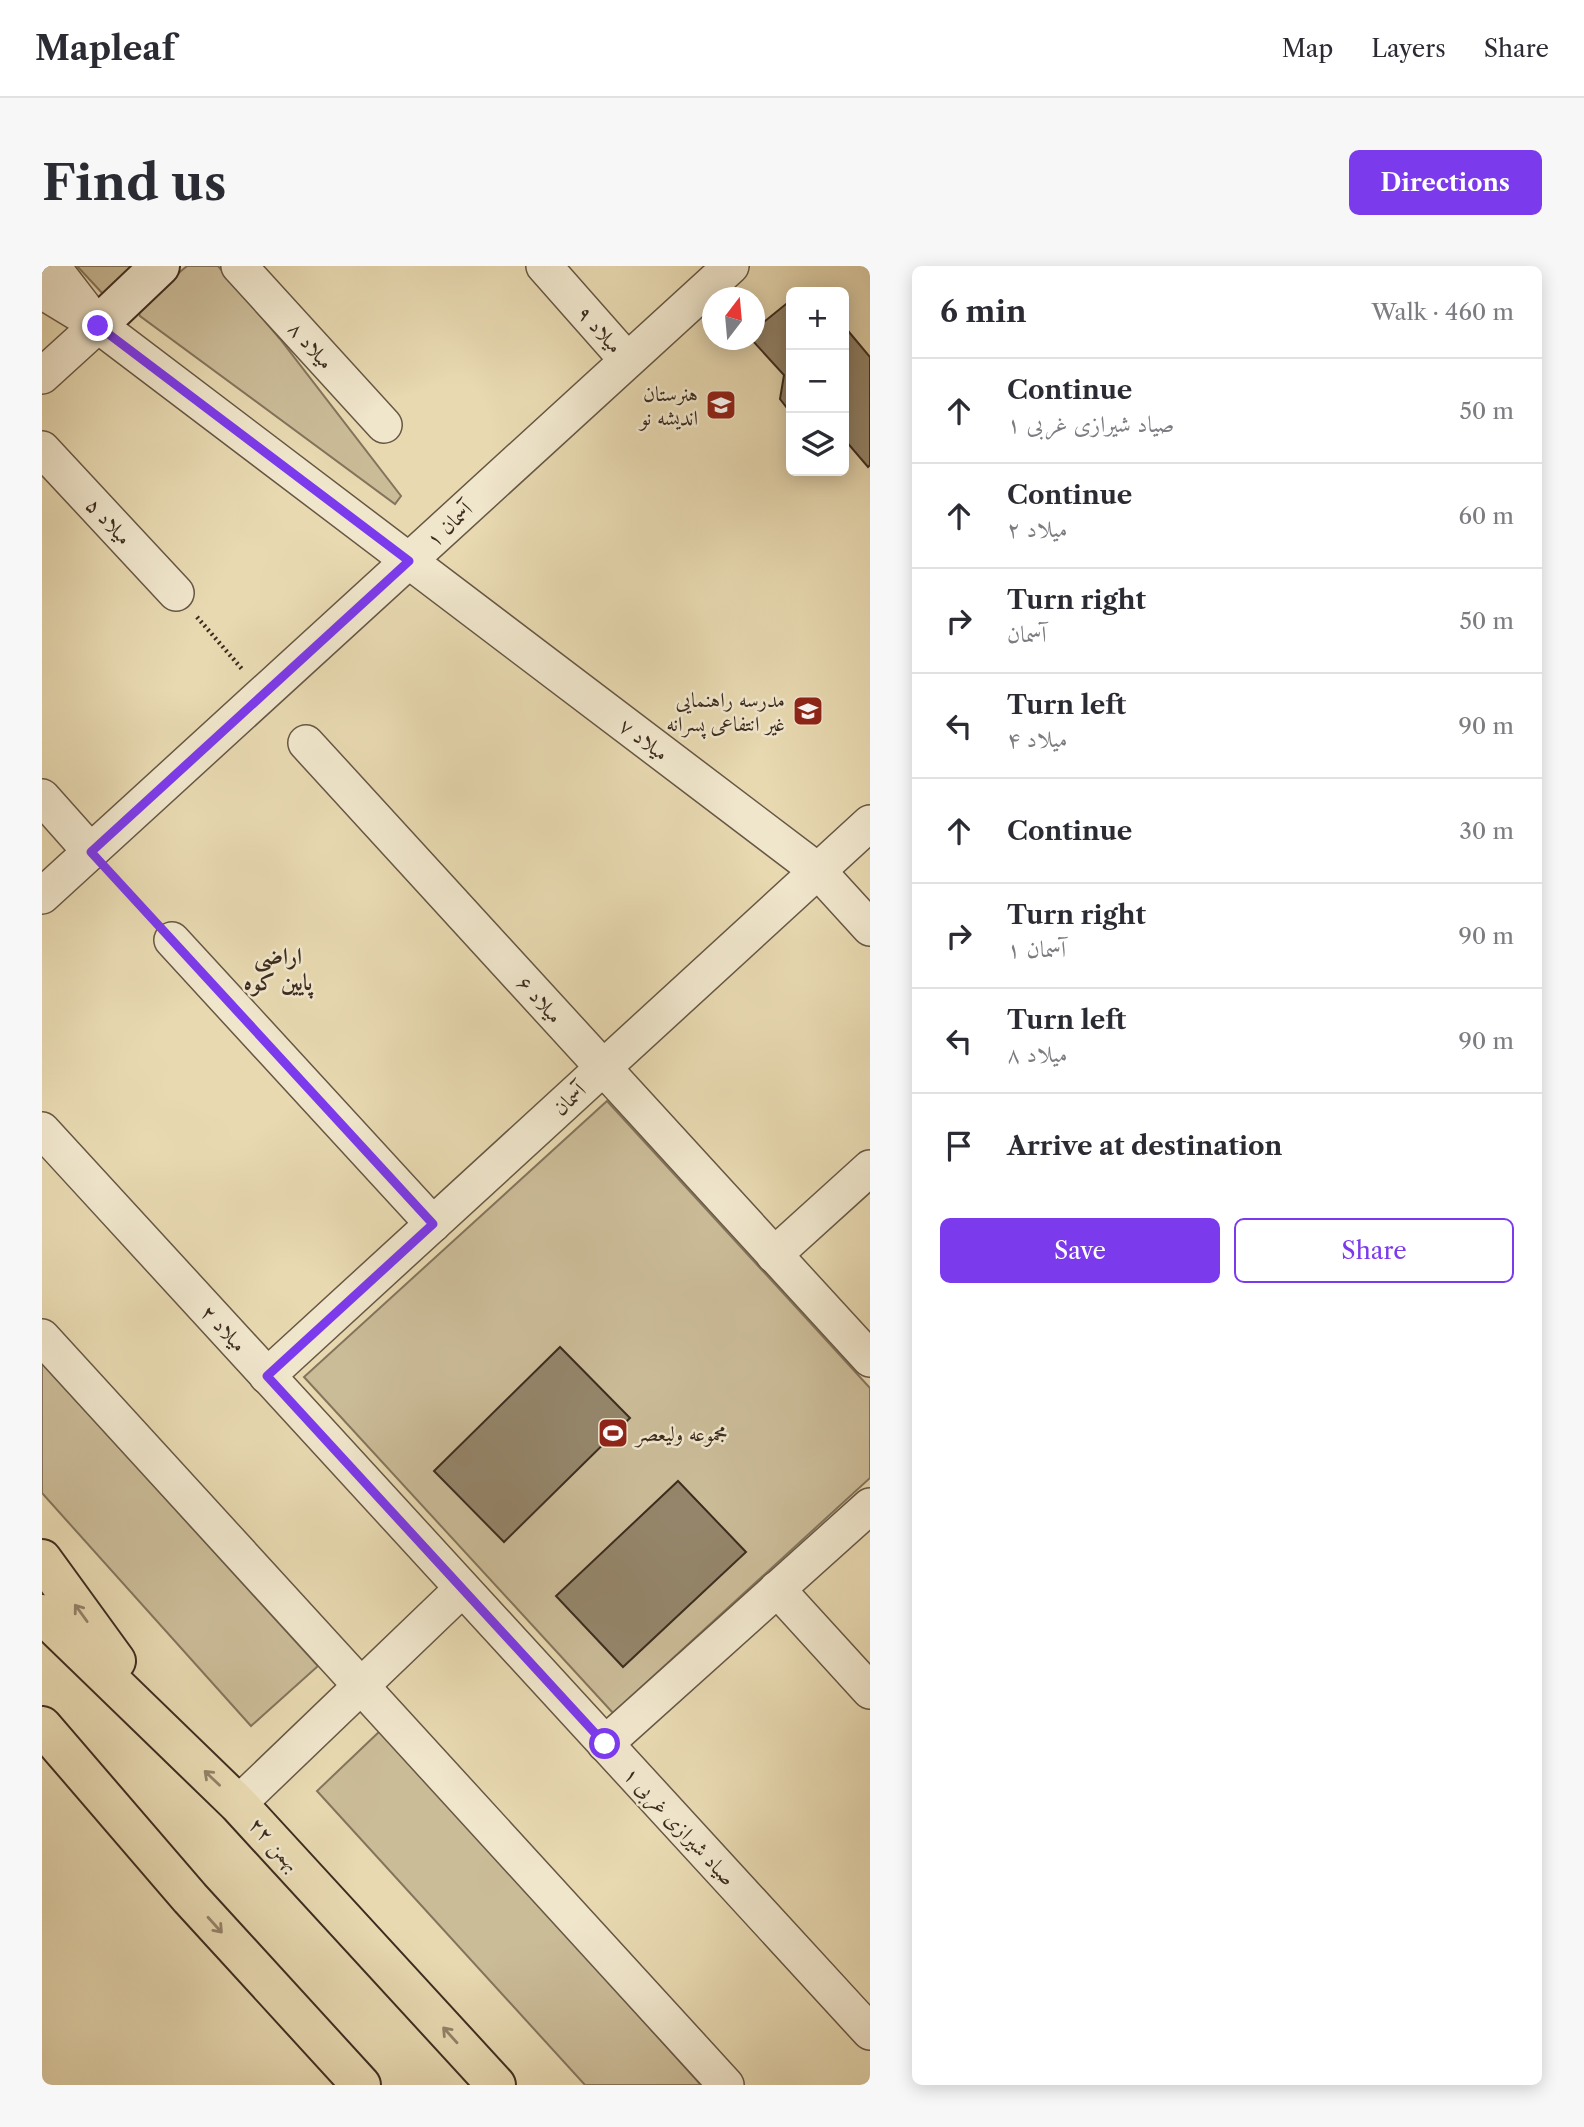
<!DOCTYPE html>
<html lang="en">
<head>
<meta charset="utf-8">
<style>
  body { margin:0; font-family:"Libre Caslon Text",Amiri,serif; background:#f7f7f7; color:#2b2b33 }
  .controls { position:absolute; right:21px; top:21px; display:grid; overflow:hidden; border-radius:10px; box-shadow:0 4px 18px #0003 }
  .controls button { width:63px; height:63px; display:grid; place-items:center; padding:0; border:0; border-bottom:2px solid #e1e1e2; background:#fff; color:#2b2b33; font:35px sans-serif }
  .compass { position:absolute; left:660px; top:21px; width:63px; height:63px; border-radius:50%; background:#fff; box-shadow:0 4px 18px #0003; rotate:16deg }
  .stop { position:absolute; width:21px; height:21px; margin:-16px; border:5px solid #7c3aed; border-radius:50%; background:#fff }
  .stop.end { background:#7c3aed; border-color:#fff; box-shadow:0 2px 7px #0008 }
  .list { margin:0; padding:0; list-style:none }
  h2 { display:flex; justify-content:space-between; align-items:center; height:91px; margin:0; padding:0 28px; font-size:30px }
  h2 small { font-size:23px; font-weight:400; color:#7c7c81 }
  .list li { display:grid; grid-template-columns:46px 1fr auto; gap:21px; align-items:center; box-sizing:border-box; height:105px; padding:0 28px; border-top:2px solid #e1e1e2 }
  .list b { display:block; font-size:26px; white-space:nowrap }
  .list p { margin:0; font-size:23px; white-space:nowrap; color:#7c7c81 }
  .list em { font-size:23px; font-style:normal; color:#7c7c81 }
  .actions { display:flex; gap:14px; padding:21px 28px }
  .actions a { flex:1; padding:16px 0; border:2px solid #7c3aed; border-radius:10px; text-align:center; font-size:24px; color:#7c3aed }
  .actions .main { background:#7c3aed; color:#fff }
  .icon { flex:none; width:38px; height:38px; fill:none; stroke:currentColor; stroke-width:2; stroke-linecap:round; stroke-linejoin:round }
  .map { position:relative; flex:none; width:828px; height:1819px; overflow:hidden; border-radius:10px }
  header { display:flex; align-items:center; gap:42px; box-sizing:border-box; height:98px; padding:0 35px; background:#fff; border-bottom:2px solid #e1e1e2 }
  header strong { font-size:33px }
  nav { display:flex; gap:38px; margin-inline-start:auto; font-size:24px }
  .intro { display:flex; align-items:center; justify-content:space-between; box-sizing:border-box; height:168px; padding:0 42px }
  h1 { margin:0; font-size:49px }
  .button { padding:18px 32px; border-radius:10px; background:#7c3aed; color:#fff; font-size:24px; font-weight:700 }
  main { display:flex; gap:42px; padding:0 42px }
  aside { flex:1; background:#fff; border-radius:10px; box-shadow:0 4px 18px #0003 }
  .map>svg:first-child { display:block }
  .green { fill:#cbbc98; stroke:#84745c; stroke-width:2 }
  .building { fill:#95866b; stroke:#3c2c1f; stroke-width:2 }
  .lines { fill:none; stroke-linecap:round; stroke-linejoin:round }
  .street-casing { stroke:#675744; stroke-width:38 }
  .secondary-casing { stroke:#3c2c1f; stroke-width:42 }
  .highway-casing { stroke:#3c2c1f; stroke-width:42 }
  .path { stroke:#3c2c1f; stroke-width:4.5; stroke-dasharray:2 3.5; stroke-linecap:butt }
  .street { stroke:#f0e6cc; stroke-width:35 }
  .secondary { stroke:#f0e6cc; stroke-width:38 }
  .highway { stroke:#e8d9b1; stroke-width:38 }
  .oneway { stroke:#928268 }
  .route { stroke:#7c3aed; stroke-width:9 }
  .labels { text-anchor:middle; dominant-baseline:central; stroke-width:5; stroke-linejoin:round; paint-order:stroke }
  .street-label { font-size:21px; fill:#3c2c1f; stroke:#f0e6cc }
  .poi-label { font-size:21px; fill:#3c2c1f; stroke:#f0e6cc; text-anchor:end }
  .neighbourhood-label { font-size:23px; font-weight:bold; fill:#3c2c1f; stroke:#f0e6cc }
</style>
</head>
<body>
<header>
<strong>Mapleaf</strong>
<nav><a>Map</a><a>Layers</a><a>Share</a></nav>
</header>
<div class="intro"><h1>Find us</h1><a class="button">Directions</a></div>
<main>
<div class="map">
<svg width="828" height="1819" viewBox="0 0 828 1819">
  <rect width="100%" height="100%" fill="#e8d9b1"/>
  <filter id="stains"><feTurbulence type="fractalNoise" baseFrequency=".00286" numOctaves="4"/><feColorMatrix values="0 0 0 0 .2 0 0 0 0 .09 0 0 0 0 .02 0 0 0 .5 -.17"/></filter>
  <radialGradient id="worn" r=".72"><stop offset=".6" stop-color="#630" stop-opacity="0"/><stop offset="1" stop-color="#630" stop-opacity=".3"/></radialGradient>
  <g class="green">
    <path d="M35,0H94L62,29Z"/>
    <path d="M145,0H176L238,73L359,230L353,238L98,50L95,42Z"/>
    <path d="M565,835L828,1122V1212L571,1447L262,1111Z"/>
    <path d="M0,1097L276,1400L209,1460L0,1227Z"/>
    <path d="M339,1464L659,1819H543L275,1525Z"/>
  </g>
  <g class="building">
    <path d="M749,34V147L738,133L742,109L710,74H712V64Z"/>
    <path d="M802,60L828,91V199L826,201L802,173Z"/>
    <path d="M518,1081L588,1152L462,1276L392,1205Z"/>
    <path d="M636,1215L704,1286L581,1401L514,1330Z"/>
  </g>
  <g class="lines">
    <g class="street-casing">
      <g id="street">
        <path d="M10,0L43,43"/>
        <path d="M197,0L342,159"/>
        <path d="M502,0L585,94"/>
        <path d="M0,25L56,59L776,605L828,662"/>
        <path d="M0,110L56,59"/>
        <path d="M0,183L134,327"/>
        <path d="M264,477L828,1093"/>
        <path d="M0,531L49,586"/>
        <path d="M0,630L689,0"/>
        <path d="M130,674L391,958"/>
        <path d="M0,864L828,1766"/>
        <path d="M732,989L828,902"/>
        <path d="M0,1071L684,1819"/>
        <path d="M225,1110L828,557"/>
        <path d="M735,1323L828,1425"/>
        <path d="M563,1478L828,1240"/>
        <path d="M196,1538L420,1323"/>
      </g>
    </g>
    <g class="secondary-casing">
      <path id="secondary" d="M56,59L118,0"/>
    </g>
    <g class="highway-casing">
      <g id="highway">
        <path d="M0,1293L74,1395"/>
        <path d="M0,1348L196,1538L454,1819"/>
        <path d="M0,1460L148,1632L319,1819"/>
      </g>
    </g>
    <g class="path">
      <path d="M155,351L200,403"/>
      <path d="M71,609L110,652"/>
    </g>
    <use href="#street" class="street"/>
    <use href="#secondary" class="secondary"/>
    <use href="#highway" class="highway"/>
  </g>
  <defs><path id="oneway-shaft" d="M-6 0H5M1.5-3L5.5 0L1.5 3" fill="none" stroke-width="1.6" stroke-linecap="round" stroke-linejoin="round" transform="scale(1.75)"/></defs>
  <g class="oneway">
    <use href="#oneway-shaft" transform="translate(39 1347) rotate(-126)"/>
    <use href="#oneway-shaft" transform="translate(170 1512) rotate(-136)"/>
    <use href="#oneway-shaft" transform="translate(173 1659) rotate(48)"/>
    <use href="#oneway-shaft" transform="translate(408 1769) rotate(-132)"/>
  </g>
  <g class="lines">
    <path class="route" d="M56,60L367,295L49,586L391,958L225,1110L563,1478"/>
  </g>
  <defs>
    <g id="school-square" transform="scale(1.575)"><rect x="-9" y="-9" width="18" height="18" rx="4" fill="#8f2418" stroke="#f0e6cc"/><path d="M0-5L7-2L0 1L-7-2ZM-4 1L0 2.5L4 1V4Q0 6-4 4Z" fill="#fff"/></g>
    <g id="stadium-square" transform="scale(1.575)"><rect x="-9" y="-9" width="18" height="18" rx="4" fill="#8f2418" stroke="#f0e6cc"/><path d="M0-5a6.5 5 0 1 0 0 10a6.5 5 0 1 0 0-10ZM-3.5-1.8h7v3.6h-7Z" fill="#fff"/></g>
  </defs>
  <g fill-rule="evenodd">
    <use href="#school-square" x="679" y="139"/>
    <use href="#school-square" x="766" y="445"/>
    <use href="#stadium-square" x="571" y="1167"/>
  </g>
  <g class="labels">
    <g class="street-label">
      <text transform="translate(558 63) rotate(48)">میلاد ۹</text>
      <text transform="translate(269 79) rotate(48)">میلاد ۸</text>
      <text transform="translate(67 255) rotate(47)">میلاد ۵</text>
      <text transform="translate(407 258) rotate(-43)">آسمان ۱</text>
      <text transform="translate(602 473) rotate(37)">میلاد ۷</text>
      <text transform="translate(498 733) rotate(48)">میلاد ۶</text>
      <text transform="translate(527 833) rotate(-43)">آسمان</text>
      <text transform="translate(182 1062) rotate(47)">میلاد ۲</text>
      <text transform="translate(638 1560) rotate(47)">صیاد شیرازی غربی ۱</text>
      <text transform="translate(233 1578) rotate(48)">۲۲ بهمن</text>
    </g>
    <g class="poi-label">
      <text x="656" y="127">هنرستان<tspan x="656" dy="24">اندیشه نو</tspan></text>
      <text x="743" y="433">مدرسه راهنمایی<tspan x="743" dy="24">غیر انتفاعی پسرانه</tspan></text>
      <text x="594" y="1167" text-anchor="start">مجموعه ولیعصر</text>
    </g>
    <g class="neighbourhood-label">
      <text x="236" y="690">اراضی<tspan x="236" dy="26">پایین کوه</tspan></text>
    </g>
  </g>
  <rect width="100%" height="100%" filter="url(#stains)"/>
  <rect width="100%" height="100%" fill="url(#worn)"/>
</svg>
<div class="controls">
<button>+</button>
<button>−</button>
<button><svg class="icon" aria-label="layers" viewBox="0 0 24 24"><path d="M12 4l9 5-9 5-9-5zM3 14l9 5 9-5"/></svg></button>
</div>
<svg class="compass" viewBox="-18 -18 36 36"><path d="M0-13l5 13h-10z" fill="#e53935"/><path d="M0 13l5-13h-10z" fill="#7c7c81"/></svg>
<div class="stop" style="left:563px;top:1478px"></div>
<div class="stop end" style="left:56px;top:60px"></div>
</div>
<aside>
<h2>6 min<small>Walk · 460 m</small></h2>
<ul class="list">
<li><svg class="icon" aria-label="ahead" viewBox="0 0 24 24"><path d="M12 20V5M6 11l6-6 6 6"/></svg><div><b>Continue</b><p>صیاد شیرازی غربی ۱</p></div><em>50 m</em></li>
<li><svg class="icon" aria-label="ahead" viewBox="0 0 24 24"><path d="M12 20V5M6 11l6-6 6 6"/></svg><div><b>Continue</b><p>میلاد ۲</p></div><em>60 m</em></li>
<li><svg class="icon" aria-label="right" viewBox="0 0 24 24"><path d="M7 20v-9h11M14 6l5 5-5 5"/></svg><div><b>Turn right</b><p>آسمان</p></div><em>50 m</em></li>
<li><svg class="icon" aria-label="left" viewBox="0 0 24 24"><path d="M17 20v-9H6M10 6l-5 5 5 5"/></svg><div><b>Turn left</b><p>میلاد ۴</p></div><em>90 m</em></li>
<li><svg class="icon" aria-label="ahead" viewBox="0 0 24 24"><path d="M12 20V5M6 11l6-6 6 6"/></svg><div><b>Continue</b></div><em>30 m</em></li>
<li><svg class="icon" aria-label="right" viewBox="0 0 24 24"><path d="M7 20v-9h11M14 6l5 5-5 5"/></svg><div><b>Turn right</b><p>آسمان ۱</p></div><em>90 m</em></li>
<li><svg class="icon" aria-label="left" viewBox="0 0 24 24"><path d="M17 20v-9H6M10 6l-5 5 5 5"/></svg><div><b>Turn left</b><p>میلاد ۸</p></div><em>90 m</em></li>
<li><svg class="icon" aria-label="arrive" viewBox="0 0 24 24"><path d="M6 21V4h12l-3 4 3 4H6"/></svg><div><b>Arrive at destination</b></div></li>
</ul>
<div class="actions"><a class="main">Save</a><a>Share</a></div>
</aside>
</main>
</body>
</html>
